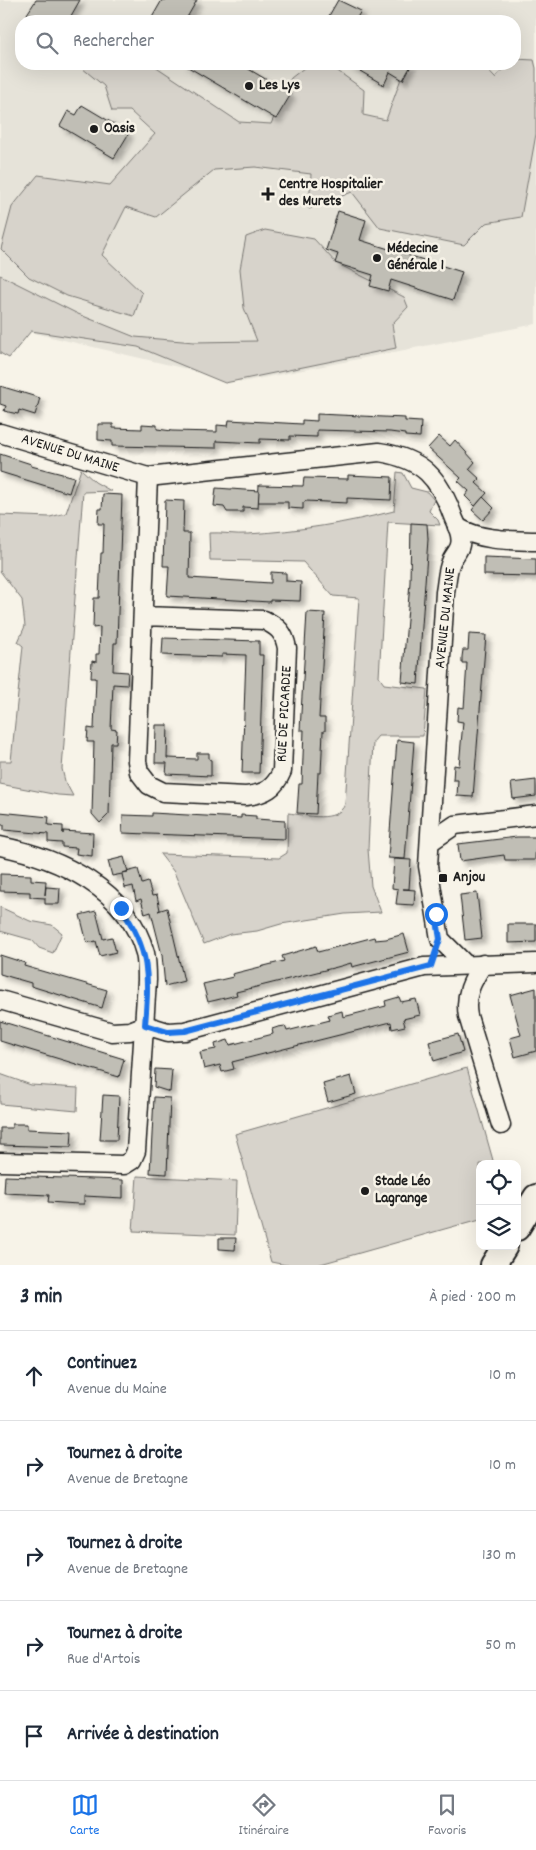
<!DOCTYPE html>
<html lang="fr">
<head>
<meta charset="utf-8">
<style>
  body { margin:0; font-family:Dekko,sans-serif; background:#f2f2f3; color:#1f2937 }
  .controls { position:absolute; right:15px; bottom:15px; display:grid; overflow:hidden; border-radius:10px; box-shadow:0 5px 20px #0002 }
  .controls button { width:45px; height:45px; display:grid; place-items:center; padding:0; border:0; border-bottom:1px solid #e0e1e3; background:#fff; color:#1f2937; font:25px sans-serif }
  .stop { position:absolute; width:15px; height:15px; margin:-11px; border:4px solid #1a73e8; border-radius:50%; background:#fff }
  .stop.end { background:#1a73e8; border-color:#fff; box-shadow:0 1px 5px #0008 }
  .list { margin:0; padding:0; list-style:none }
  h2 { display:flex; justify-content:space-between; align-items:center; height:65px; margin:0; padding:0 20px; font-size:21px }
  h2 small { font-size:16px; font-weight:400; color:#747a83 }
  .list li { display:grid; grid-template-columns:32px 1fr auto; gap:15px; align-items:center; box-sizing:border-box; height:90px; padding:0 20px; border-top:1px solid #e0e1e3 }
  .list b { display:block; font-size:19px; white-space:nowrap }
  .list p { margin:0; font-size:16px; white-space:nowrap; color:#747a83 }
  .list em { font-size:16px; font-style:normal; color:#747a83 }
  .icon { flex:none; width:28px; height:28px; fill:none; stroke:currentColor; stroke-width:2; stroke-linecap:round; stroke-linejoin:round }
  .map { position:relative; flex:none; width:536px; height:1265px; overflow:hidden }
  .search { position:absolute; background:#fff; box-shadow:0 5px 20px #0002; left:15px; right:15px; top:15px; height:55px; display:flex; align-items:center; gap:12px; box-sizing:border-box; padding:0 18px; border-radius:20px; color:#747a83; font-size:19px }
  .sheet { height:515px; background:#fff }
  nav { display:flex; justify-content:space-around; align-items:center; box-sizing:border-box; height:70px; border-top:1px solid #e0e1e3; background:#fff; font-size:14px; color:#747a83 }
  nav a { display:grid; justify-items:center; gap:2px }
  nav .on { color:#1a73e8 }
  .map>svg:first-child { display:block }
  .built { fill:#e6e3d9; fill-rule:evenodd }
  .green { fill:#d7d3cb; stroke:#7a7874 }
  .building { fill:#c0beb5; stroke:#1c1c1c; filter:url(#shadow) }
  .lines { fill:none; stroke-linecap:round; stroke-linejoin:round }
  .street-casing { stroke:#1c1c1c; stroke-width:21 }
  .secondary-casing { stroke:#1c1c1c; stroke-width:28 }
  .street { stroke:#f7f3e8; stroke-width:18 }
  .secondary { stroke:#f7f3e8; stroke-width:24 }
  .route { stroke:#1a73e8; stroke-width:6 }
  .poi-dot { fill:#1c1c1c; stroke:#f7f3e8; stroke-width:2 }
  .labels { text-anchor:middle; dominant-baseline:central; stroke-width:5; stroke-linejoin:round; paint-order:stroke }
  .poi-label { font-size:15px; font-weight:bold; fill:#1c1c1c; stroke:#f7f3e8; text-anchor:start }
  .street-label { font-size:15px; fill:#1c1c1c; stroke:#f7f3e8 }
</style>
</head>
<body>
<div class="map">
<svg width="536" height="1265" viewBox="0 0 536 1265">
  <defs>
    <filter id="shadow"><feDropShadow dx="4.5" dy="4.5" stdDeviation="2.5" flood-color="#0004"/></filter>
  </defs>
  <rect width="100%" height="100%" fill="#f7f3e8"/>
  <filter id="ink" filterUnits="userSpaceOnUse"><feTurbulence type="fractalNoise" baseFrequency=".02" numOctaves="2"/><feDisplacementMap in="SourceGraphic" scale="10" xChannelSelector="R" yChannelSelector="G"/><feConvolveMatrix kernelMatrix="1 2 1 2 8 2 1 2 1" color-interpolation-filters="sRGB"/></filter>
  <g filter="url(#ink)">
    <path class="built" d="M0,0H536V324L242,382L0,325ZM21,21H515V64H21Z"/>
    <g class="green">
      <path d="M515,59L534,60L536,68V134L521,217L486,223L464,245L380,228L352,192L309,209L311,174L255,167L214,170L156,217L126,207L102,255L142,293L134,316L67,296L29,277L1,249L12,207L38,175L110,185L155,134L130,111H112L104,86L82,68L84,64H152L239,122L271,124L291,78L309,64H328L364,90L363,115L386,120L403,73L414,64H482L495,78L507,64H515Z"/>
      <path d="M265,230L314,239L336,263L404,297L408,307L392,324L396,348L225,383L138,347L31,331L9,358L0,353V275L78,314L135,337L194,342L257,341L244,308L240,269L246,237Z"/>
      <path d="M81,469L95,482L111,491L83,492L62,769L65,781L73,796L58,795L0,784V761H11L23,646L18,642L25,626L22,600L0,571V515L50,517L66,513Z"/>
      <path d="M397,472L403,473L411,488L427,492L434,500L429,511L438,520L440,525L388,522L379,677L384,684L427,689L423,736H378L373,742L368,849L371,886L381,912L345,914L281,924L257,931L230,934L204,944L174,872L160,854L279,858L287,853L288,813C306,815 337,824 345,804L359,598L333,596L303,562L210,560L209,533C222,532 235,535 248,534C298,531 347,523 394,511Z"/>
      <path d="M0,907L30,921L52,925L62,933L53,953L39,948L32,940L0,931Z"/>
      <path d="M467,1068L494,1164H480V1219L317,1265H286L271,1262L235,1134Z"/>
      <path d="M0,1074L31,1085L78,1088L77,1111L0,1104Z"/>
      <path d="M137,1176L237,1181L235,1235L133,1231Z"/>
    </g>
    <g class="building">
      <path d="M36,0H80L68,21H39L27,14Z"/>
      <path d="M162,0H197L185,21H150Z"/>
      <path d="M338,0L361,11L355,21H326Z"/>
      <path d="M183,64H240L291,94L276,119Z"/>
      <path d="M348,64H412L403,80L390,72L384,85Z"/>
      <path d="M82,105L129,133L114,158L60,126L68,111L76,115Z"/>
      <path d="M338,211L366,220L360,240L462,272L453,300L391,280L388,291L370,286L373,275L335,263L338,254L326,250Z"/>
      <path d="M0,386L40,398L35,415L19,410L18,414L4,411L6,406L0,404Z"/>
      <path d="M317,414L405,418V421L421,422L420,437L405,436V434L390,432L317,430V437L290,436V440L260,439V443L216,441V448L112,446V441L98,440V424H113V428L142,429V424L157,425V429L172,431L217,432V425L228,426L229,420L302,424V420L317,421Z"/>
      <path d="M439,436L450,446L455,440L475,462L469,469L480,479L476,483L487,493L475,506L465,496L469,491L458,481L461,478L428,448Z"/>
      <path d="M0,454L31,464V466L74,477L69,493L0,472Z"/>
      <path d="M348,475L392,477L391,500L347,498V503L306,501L303,503V509L288,508V502H258L259,485L303,486L304,478L348,479Z"/>
      <path d="M216,488L259,491L258,508L243,507V512H227L224,507L214,506Z"/>
      <path d="M103,494L122,495L117,643H114L113,671L128,672L127,685L113,684L111,729L117,730L116,743H111L109,814L100,823L92,814L94,742H87L88,728L94,729L96,678H91L92,661L96,662V654H99L100,627L93,628L94,598H99L101,553H103L104,524H98L99,509H102Z"/>
      <path d="M483,497L494,508L483,520L472,510Z"/>
      <path d="M165,500L184,501L183,533H190L189,578L271,583V572L286,573V581L301,582L300,601L270,600V602L167,596L169,566H163Z"/>
      <path d="M411,523L427,524L428,539L418,684L402,682L410,582Z"/>
      <path d="M484,557L536,559V576L484,575Z"/>
      <path d="M307,612L325,613L319,718H325V731H323L321,773H318L316,814L297,813L299,784H302L304,730H300Z"/>
      <path d="M469,634L486,635L473,797L457,796L458,780H453L454,765L459,766L463,722L457,721L458,707L464,708L467,663H462V657L463,650H468Z"/>
      <path d="M163,638L259,641V655H263L259,773H242L246,655L222,654V657L162,655Z"/>
      <path d="M156,725H168L167,758L197,759V753H209V759L211,760V776L166,774L167,763H155Z"/>
      <path d="M397,740L414,742L405,859L388,858Z"/>
      <path d="M536,780V796L513,799L511,783Z"/>
      <path d="M0,812L49,817L48,825L63,826V834V831L93,833L92,856L76,854L77,848L62,847V843L48,842V834L4,830V825H0Z"/>
      <path d="M152,813L241,818V815L256,816V819L285,821V839L122,833L123,815L152,816Z"/>
      <path d="M517,837H536L535,860H505L504,855L460,861L458,844Z"/>
      <path d="M124,857L128,872L122,873L138,869L142,884L148,882L152,896L157,895L160,910L158,911L167,908L184,981L165,986L162,955L151,912L145,914L141,899L136,901L133,886L125,888L122,874L112,876L108,861Z"/>
      <path d="M394,859L411,860L409,889H403L415,890L414,905L396,904L398,889L392,888Z"/>
      <path d="M0,874L31,875V880L46,881L45,895L46,887L60,888L59,904H45V898L30,897V892L0,891Z"/>
      <path d="M477,893L482,938L465,940L460,895Z"/>
      <path d="M96,911L103,939L112,937L116,952L100,956L96,941L87,943L80,915Z"/>
      <path d="M508,924H536V942L508,943Z"/>
      <path d="M404,934L409,952L352,967L351,963L337,967L236,992L237,995L208,1002L203,984L233,977L232,974L284,961L282,956L316,946L318,952L374,937L375,940L386,939Z"/>
      <path d="M0,955L25,963L24,966L107,990L102,1008L31,986V983L0,974Z"/>
      <path d="M536,988V1051L515,1057L510,1038L521,1035L510,995Z"/>
      <path d="M399,997L401,1002L416,999L420,1015L403,1019L405,1026L392,1029L391,1022L232,1062L234,1069L222,1072L220,1065L204,1069L200,1052L216,1049L215,1044L228,1040L230,1045L273,1034L272,1029L278,1027L285,1026L287,1031L330,1020L328,1015L342,1011L343,1017L386,1006L385,1001Z"/>
      <path d="M0,1021L124,1059L119,1077L0,1041Z"/>
      <path d="M458,1034L463,1052L434,1061L429,1042Z"/>
      <path d="M155,1069L172,1070L170,1092L154,1087Z"/>
      <path d="M351,1076L356,1094L328,1102L323,1084Z"/>
      <path d="M103,1095L119,1096L117,1140H100Z"/>
      <path d="M154,1097L170,1098L167,1174L150,1173Z"/>
      <path d="M12,1124H27V1129L72,1131L71,1147L0,1145V1128H12Z"/>
      <path d="M5,1176L123,1180V1198L84,1196V1204H78L48,1202L49,1195L4,1193Z"/>
      <path d="M219,1238H236L235,1250L219,1249Z"/>
    </g>
    <g class="lines">
      <g class="street-casing">
        <g id="street">
          <path d="M0,433L148,477L379,452C423,459 439,477 454,519C457,525 462,537 460,545C459,551 453,556 451,562C447,570 447,582 445,592L428,866L440,939L465,964"/>
          <path d="M457,527C482,541 508,540 536,541"/>
          <path d="M143,616L264,620C278,627 284,632 287,648L282,771C275,788 265,794 246,796L163,792L149,785L139,772L137,761L148,477"/>
          <path d="M430,842L455,825L536,815"/>
          <path d="M0,846C59,858 128,889 145,953C147,962 147,972 147,980L136,1151L132,1160L124,1165L0,1162"/>
          <path d="M483,964C472,981 464,995 468,1016L501,1125"/>
          <path d="M0,1000L112,1032L130,1031L145,1025L168,1032L185,1031L424,967L536,963"/>
        </g>
      </g>
      <g class="secondary-casing">
        <g id="secondary">
          <path d="M517,1228L536,1197"/>
          <path d="M493,1265L505,1246"/>
        </g>
      </g>
      <use href="#street" class="street"/>
      <use href="#secondary" class="secondary"/>
    </g>
  </g>
  <g class="lines" filter="url(#ink)">
    <path class="route" d="M121,908C150,950 149,975 145,1025L168,1032L185,1031L431,966L440,939L436,914"/>
  </g>
  <g class="poi-dot">
    <circle cx="249" cy="86" r="5"/>
    <circle cx="94" cy="129" r="5"/>
    <path d="M265.5 186.5h5v5h5v5h-5v5h-5v-5h-5v-5h5z"/>
    <circle cx="377" cy="258" r="5"/>
    <rect x="438" y="873" width="10" height="10" rx="2.5"/>
    <circle cx="365" cy="1191" r="5"/>
  </g>
  <g class="labels">
    <g class="poi-label">
      <text x="259" y="86">Les Lys</text>
      <text x="104" y="129">Oasis</text>
      <text x="279" y="185">Centre Hospitalier<tspan x="279" dy="17">des Murets</tspan></text>
      <text x="387" y="249">Médecine<tspan x="387" dy="17">Générale 1</tspan></text>
      <text x="453" y="878">Anjou</text>
      <text x="375" y="1182">Stade Léo<tspan x="375" dy="17">Lagrange</tspan></text>
    </g>
    <g class="street-label">
      <text transform="translate(70 454) rotate(17)">AVENUE DU MAINE</text>
      <text transform="translate(446 618) rotate(-84)">AVENUE DU MAINE</text>
      <text transform="translate(285 714) rotate(-87)">RUE DE PICARDIE</text>
    </g>
  </g>
</svg>
<div class="controls">
<button><svg class="icon" aria-label="locate" viewBox="0 0 24 24"><circle cx="12" cy="12" r="6"/><path d="M12 2v4M12 18v4M2 12h4M18 12h4"/></svg></button>
<button><svg class="icon" aria-label="layers" viewBox="0 0 24 24"><path d="M12 4l9 5-9 5-9-5zM3 14l9 5 9-5"/></svg></button>
</div>
<div class="stop" style="left:436px;top:914px"></div>
<div class="stop end" style="left:121px;top:908px"></div>
<div class="search"><svg class="icon" aria-label="search" viewBox="0 0 24 24"><circle cx="10" cy="10" r="6"/><path d="M15 15l6 6"/></svg>Rechercher</div>
</div>
<section class="sheet">
<h2>3 min<small>À pied · 200 m</small></h2>
<ul class="list">
<li><svg class="icon" aria-label="ahead" viewBox="0 0 24 24"><path d="M12 20V5M6 11l6-6 6 6"/></svg><div><b>Continuez</b><p>Avenue du Maine</p></div><em>10 m</em></li>
<li><svg class="icon" aria-label="right" viewBox="0 0 24 24"><path d="M7 20v-9h11M14 6l5 5-5 5"/></svg><div><b>Tournez à droite</b><p>Avenue de Bretagne</p></div><em>10 m</em></li>
<li><svg class="icon" aria-label="right" viewBox="0 0 24 24"><path d="M7 20v-9h11M14 6l5 5-5 5"/></svg><div><b>Tournez à droite</b><p>Avenue de Bretagne</p></div><em>130 m</em></li>
<li><svg class="icon" aria-label="right" viewBox="0 0 24 24"><path d="M7 20v-9h11M14 6l5 5-5 5"/></svg><div><b>Tournez à droite</b><p>Rue d'Artois</p></div><em>50 m</em></li>
<li><svg class="icon" aria-label="arrive" viewBox="0 0 24 24"><path d="M6 21V4h12l-3 4 3 4H6"/></svg><div><b>Arrivée à destination</b></div></li>
</ul>
</section>
<nav>
<a class="on"><svg class="icon" aria-label="map" viewBox="0 0 24 24"><path d="M3 6l6-2 6 2 6-2v14l-6 2-6-2-6 2zM9 4v14M15 6v14"/></svg>Carte</a>
<a><svg class="icon" aria-label="directions" viewBox="0 0 24 24"><path d="M12 3l9 9-9 9-9-9zM9 14v-3h6M13 9l2 2-2 2"/></svg>Itinéraire</a>
<a><svg class="icon" aria-label="saved" viewBox="0 0 24 24"><path d="M7 4h10v16l-5-4-5 4z"/></svg>Favoris</a>
</nav>
</body>
</html>
